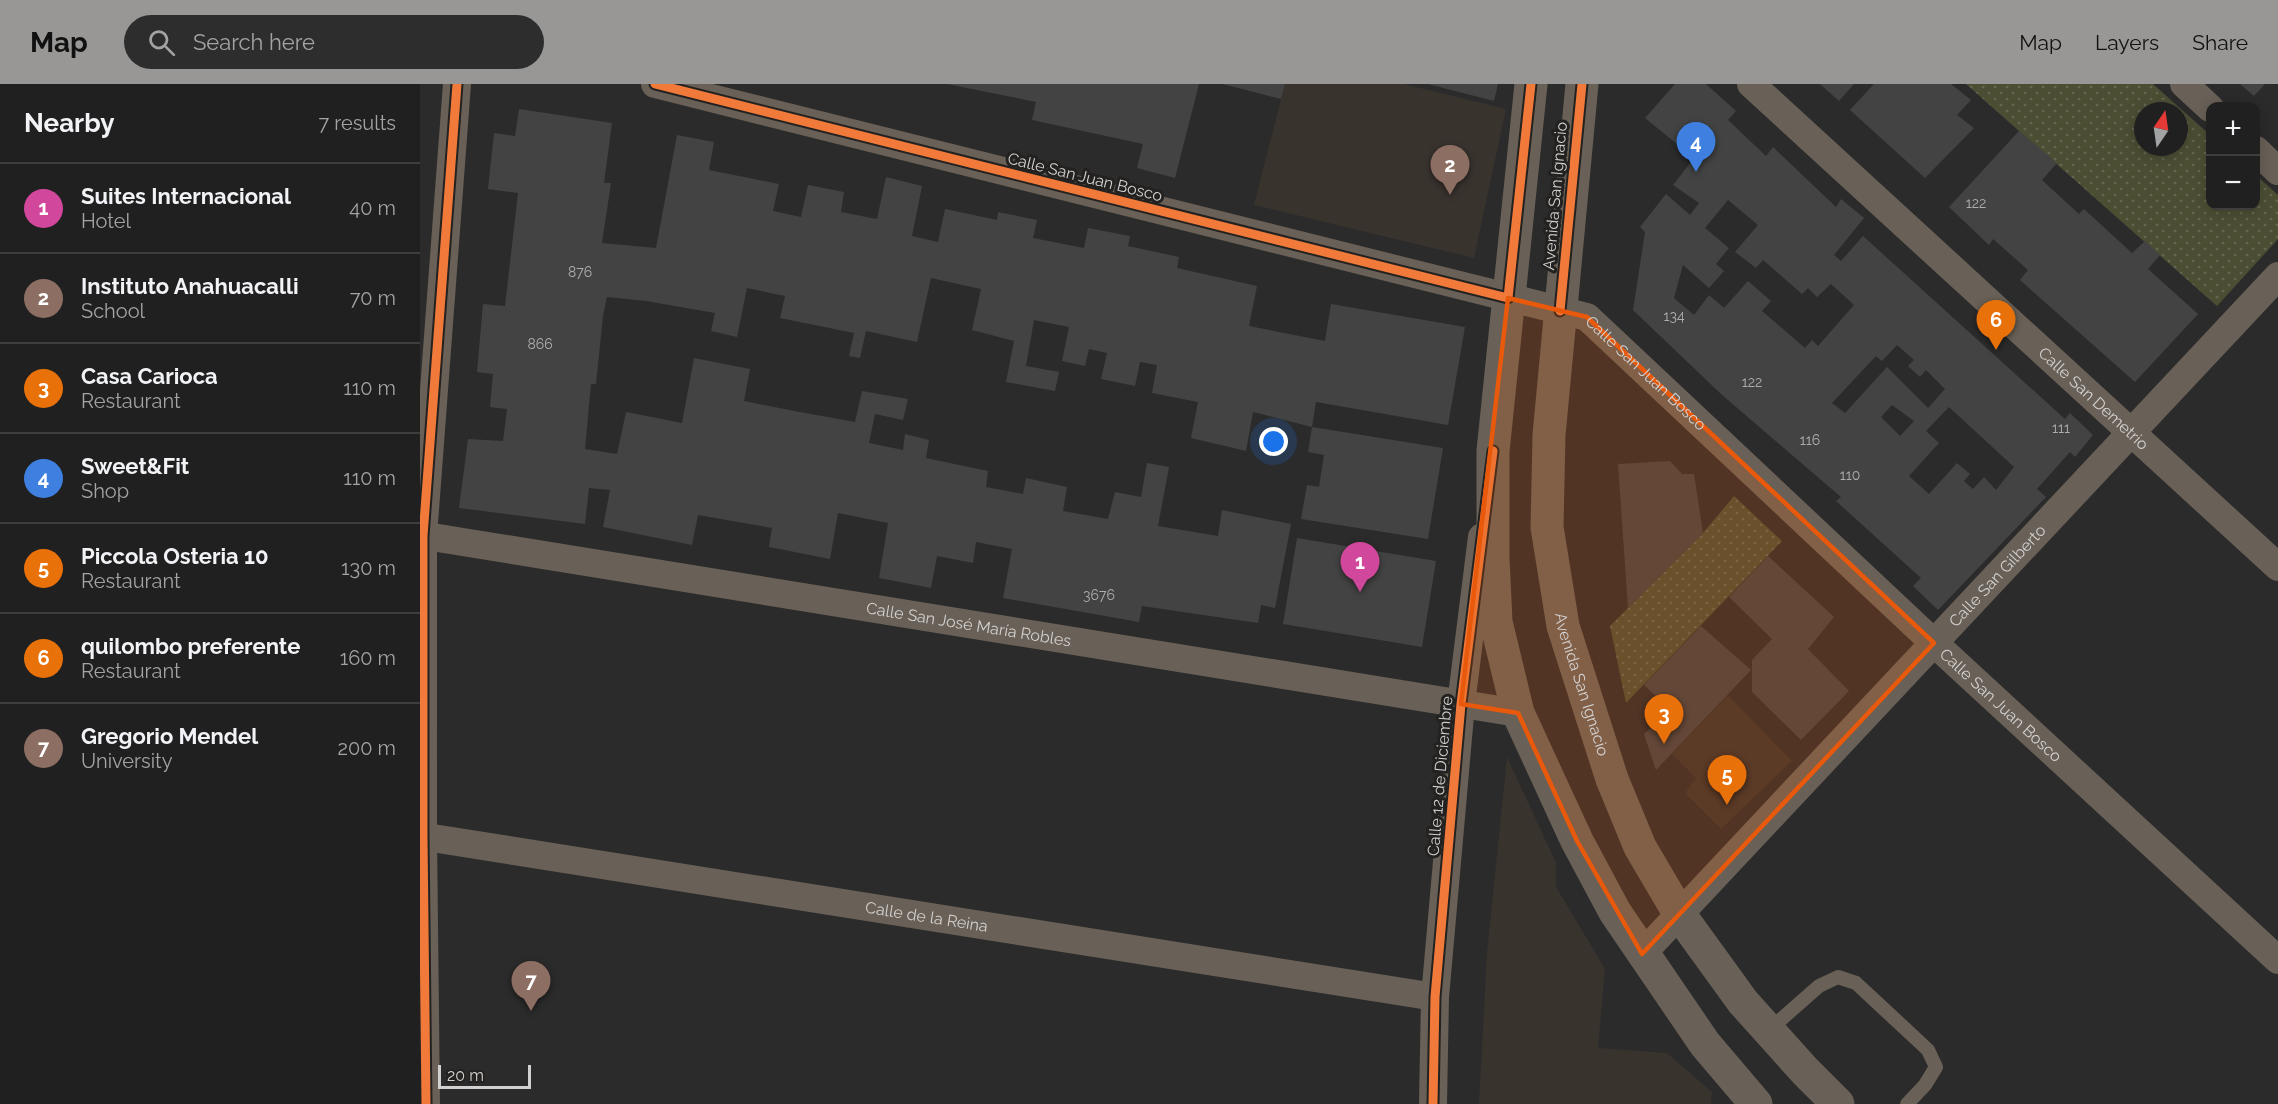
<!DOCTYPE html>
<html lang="en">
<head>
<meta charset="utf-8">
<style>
  body { margin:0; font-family:Raleway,sans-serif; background:#2d2d2d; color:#f1f3f6 }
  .controls { position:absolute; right:18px; top:18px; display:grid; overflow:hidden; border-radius:12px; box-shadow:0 3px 15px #0003 }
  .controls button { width:54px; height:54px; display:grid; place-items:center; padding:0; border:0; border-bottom:2px solid #3e3e3e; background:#212020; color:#f1f3f6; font:30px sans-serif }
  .compass { position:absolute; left:1714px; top:18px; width:54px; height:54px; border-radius:50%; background:#212020; box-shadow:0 3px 15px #0003; rotate:13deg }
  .scale { position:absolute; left:18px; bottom:15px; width:93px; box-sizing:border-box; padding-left:6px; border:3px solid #d2d1d0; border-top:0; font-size:16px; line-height:21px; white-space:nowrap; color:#d2d1d0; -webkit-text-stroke:4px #242220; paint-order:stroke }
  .you { position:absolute; left:854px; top:358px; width:21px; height:21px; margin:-15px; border:4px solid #fff; border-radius:50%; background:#1a73e8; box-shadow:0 0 0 9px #1a73e833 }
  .badge { display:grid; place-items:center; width:39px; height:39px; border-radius:50%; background:#989796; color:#fff; font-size:20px; font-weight:700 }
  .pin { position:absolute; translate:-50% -50px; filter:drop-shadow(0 2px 3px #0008) }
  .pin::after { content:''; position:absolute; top:32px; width:21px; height:18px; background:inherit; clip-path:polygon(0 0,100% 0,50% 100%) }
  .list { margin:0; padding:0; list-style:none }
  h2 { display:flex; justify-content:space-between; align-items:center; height:78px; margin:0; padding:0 24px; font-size:26px }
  h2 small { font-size:20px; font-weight:400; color:#a2a3a5 }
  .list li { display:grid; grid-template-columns:39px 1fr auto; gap:18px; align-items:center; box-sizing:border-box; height:90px; padding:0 24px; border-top:2px solid #3e3e3e }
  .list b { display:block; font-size:22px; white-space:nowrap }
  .list p { margin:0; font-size:20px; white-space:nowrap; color:#a2a3a5 }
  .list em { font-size:20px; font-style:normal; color:#a2a3a5 }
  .icon { flex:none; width:33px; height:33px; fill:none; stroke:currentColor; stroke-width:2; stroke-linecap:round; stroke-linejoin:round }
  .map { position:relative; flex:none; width:1858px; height:1020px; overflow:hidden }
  header { display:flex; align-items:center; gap:36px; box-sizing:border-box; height:84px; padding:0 30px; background:#989796; color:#111 }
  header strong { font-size:28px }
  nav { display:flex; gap:33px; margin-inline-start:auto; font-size:21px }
  .search { width:420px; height:54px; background:#2d2d2d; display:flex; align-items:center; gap:15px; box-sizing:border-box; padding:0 21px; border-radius:33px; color:#a2a3a5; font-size:22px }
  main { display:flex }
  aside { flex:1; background:#212020 }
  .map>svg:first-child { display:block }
  .built { fill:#39332e }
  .grass { fill:url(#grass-dots); fill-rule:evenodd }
  .building { fill:#444343; fill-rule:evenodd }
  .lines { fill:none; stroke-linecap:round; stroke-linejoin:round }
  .service { stroke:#696157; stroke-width:14 }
  .minor { stroke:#696157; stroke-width:28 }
  .tertiary { stroke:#696157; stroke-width:33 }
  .cycleway-casing { stroke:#242220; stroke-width:13 }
  .cycleway { stroke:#f17a3a; stroke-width:9 }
  .marked { fill:#e8590c; fill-opacity:0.2; stroke:#e8590c; stroke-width:4.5; stroke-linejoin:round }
  .labels { text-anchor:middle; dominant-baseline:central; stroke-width:6; stroke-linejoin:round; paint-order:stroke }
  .number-label { font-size:14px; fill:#aeaead }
  .street-label { font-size:16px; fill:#d2d1d0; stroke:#242220 }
</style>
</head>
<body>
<header>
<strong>Map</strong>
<div class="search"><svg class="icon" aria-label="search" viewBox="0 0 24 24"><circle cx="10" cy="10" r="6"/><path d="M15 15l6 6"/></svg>Search here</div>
<nav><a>Map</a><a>Layers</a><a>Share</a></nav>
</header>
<main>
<aside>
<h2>Nearby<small>7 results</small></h2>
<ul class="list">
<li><span class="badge" style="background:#d1479c">1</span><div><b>Suites Internacional</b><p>Hotel</p></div><em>40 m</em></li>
<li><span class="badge" style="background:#8d6e63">2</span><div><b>Instituto Anahuacalli</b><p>School</p></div><em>70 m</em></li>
<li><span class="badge" style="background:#e8710a">3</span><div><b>Casa Carioca</b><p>Restaurant</p></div><em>110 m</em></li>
<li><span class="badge" style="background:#3f7fe0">4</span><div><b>Sweet&amp;Fit</b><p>Shop</p></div><em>110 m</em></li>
<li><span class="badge" style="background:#e8710a">5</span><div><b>Piccola Osteria 10</b><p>Restaurant</p></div><em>130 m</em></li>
<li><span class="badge" style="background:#e8710a">6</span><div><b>quilombo preferente</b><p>Restaurant</p></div><em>160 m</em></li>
<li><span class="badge" style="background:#8d6e63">7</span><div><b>Gregorio Mendel</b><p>University</p></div><em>200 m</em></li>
</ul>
</aside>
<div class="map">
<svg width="1858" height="1020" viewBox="0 0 1858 1020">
  <defs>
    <pattern id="grass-dots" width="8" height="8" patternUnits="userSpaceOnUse" patternTransform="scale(1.5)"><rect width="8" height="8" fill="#4c4e34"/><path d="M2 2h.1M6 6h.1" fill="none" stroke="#656650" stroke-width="1.8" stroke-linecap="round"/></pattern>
  </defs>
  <rect width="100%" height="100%" fill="#2c2b2b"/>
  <g class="built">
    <path d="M865,0H984L1086,25L1054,174L834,121Z"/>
    <path d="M1308,611L1372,677L1301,745L1265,709L1276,694L1252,670Z"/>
    <path d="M1087,673L1136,779V803L1185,885L1178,964L1247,969L1292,1008L1291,1020H1059L1067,869Z"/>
  </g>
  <g class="grass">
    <path d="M1546,0H1733L1790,51V122H1836V91L1858,111V155L1797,222ZM1723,27H1759V63H1723Z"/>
    <path d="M1314,412L1362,457L1206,619L1190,542L1283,449Z"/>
  </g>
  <g class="building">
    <path d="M527,0H779L755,94L717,84L723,60L612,36L616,18Z"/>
    <path d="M803,0H865L861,15Z"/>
    <path d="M1008,0H1078L1074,17Z"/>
    <path d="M1255,0H1286L1316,27L1308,36L1346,72L1353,63L1416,123L1421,115L1444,134L1414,171L1421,177L1443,152L1645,335L1650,329L1673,351L1655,373L1650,368L1617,405L1626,413L1518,526L1493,502L1501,494L1416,417L1421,413L1301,310L1213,226L1225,148L1220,143L1246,110L1270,131L1279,119L1253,101L1274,74L1225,34ZM1308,116L1338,141L1315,168L1336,184L1343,176L1382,210L1388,204L1397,213L1411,200L1434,221L1398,262L1392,256L1385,264L1342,227L1351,217L1328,197L1304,224L1289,211L1274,231L1254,214L1263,181L1289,204L1304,187L1296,180L1309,164L1285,144ZM1477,261L1494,276L1488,282L1500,293L1506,286L1525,305L1508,324L1467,283L1425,329L1412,319L1456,272L1462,277ZM1472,321L1494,337L1480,352L1461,333ZM1529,323L1594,383L1576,406L1564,393L1553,405L1544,397L1550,390L1537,379L1509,410L1489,392L1519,359L1506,347Z"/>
    <path d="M1400,0H1434L1419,17Z"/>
    <path d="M1454,0H1531L1551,16L1537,31L1554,44L1505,94L1430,26Z"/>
    <path d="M1820,0H1845L1834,12Z"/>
    <path d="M99,25L192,39L184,99H191L182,159L236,164L257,51L294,58L289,86L359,100L353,127L381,133L388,101L424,108L421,128L457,135L466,93L502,102L492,152L518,158L525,125L577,136L578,128L617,136L613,154L664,164L668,144L710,152L708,162L759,173L757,184L837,202L829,242L905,257L911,220L1045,243L1028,341L896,318L892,343L833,328L826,367L771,354L778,318L732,309L737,281L720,278L715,302L681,295L687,269L669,265L665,282L642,277L649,243L614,236L606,282L639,288L635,307L586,298L594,257L552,246L561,205L511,194L497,258L446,247L440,274L429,272L434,249L360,234L365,212L327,204L317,253L291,247L295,229L226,217L187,213L183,232L176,300H171L165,365L197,370L206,328L262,339L274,274L330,285L324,317L374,327L435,338L442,307L488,315L483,336L455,330L449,359L483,366L485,350L509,356L506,374L568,387L566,403L603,410L606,394L647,403L643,427L688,435L695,408L721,413L727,379L749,383L738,442L798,452L802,426L871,440L855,524L841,521L838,539L722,522L719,538L583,514L592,465L556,458L553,479L517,472L511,504L459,494L468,439L418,429L410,475L349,463L352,444L278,431L272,461L183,443L190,406L169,404L165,440L39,424L48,355L83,357L87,325L70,323L73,290L57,288L63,220L85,222L98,109L68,105L74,49L95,52Z"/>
    <path d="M1599,47L1637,79L1622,96L1659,130L1664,125L1712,169L1725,157L1740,171L1728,185L1778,230L1715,298L1600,196L1608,186L1573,155L1569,161L1529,123Z"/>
    <path d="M892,343L1023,364L1008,455L881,435L887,401L899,403L904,371L888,368Z"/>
    <path d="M1250,377L1262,390H1274L1283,449L1208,524L1198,380Z"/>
    <path d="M877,454L1016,477L1002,563L863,540Z"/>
    <path d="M1348,472L1414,533L1388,565L1429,607L1381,656L1332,608V576L1352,555L1309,513Z"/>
    <path d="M1281,542L1331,586L1236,686L1224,650L1250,626L1224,601Z"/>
  </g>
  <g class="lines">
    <path class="service" d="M1349,946L1399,902L1418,893L1436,899L1508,966L1516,983L1505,1001L1487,1020"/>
    <g class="minor">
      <path id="s1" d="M235,0L1167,233L1514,559L1858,876"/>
      <path id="s2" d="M1331,0L1858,483"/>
      <path d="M1764,0L1790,24"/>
      <path d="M1836,66L1858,87"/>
      <path id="s3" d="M0,451L1098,629"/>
      <path id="s4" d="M0,752L1015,913"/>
      <path id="s5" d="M1222,870L1858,192"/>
      <path d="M6,1020L3,752V452L37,0"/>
      <path d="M1013,1020L1015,913L1041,620L1062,453"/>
    </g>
    <g class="tertiary">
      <path d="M1111,0L1073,367V474L1076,538L1098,629L1157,757L1195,828L1285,960L1336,1020"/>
      <path id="s6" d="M1162,0L1129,351L1127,443L1143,542L1192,695L1220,763L1260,831L1323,918L1385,987L1418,1020"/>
    </g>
    <g class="cycleway-casing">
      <g id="cycleway">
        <path d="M235,0L1088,214L1111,0"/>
        <path d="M1140,227L1162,0"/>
        <path d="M6,1020L3,752V452L37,0"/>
        <path d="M1013,1020L1015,913L1041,620L1073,367"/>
      </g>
    </g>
    <use href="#cycleway" class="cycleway"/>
  </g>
  <path class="marked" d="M1088,214L1167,233L1514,559L1222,870L1157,757L1098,629L1041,620Z"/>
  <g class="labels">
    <g class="number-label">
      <text x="1556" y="119">122</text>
      <text x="160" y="188">876</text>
      <text x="1254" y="232">134</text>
      <text x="120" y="260">866</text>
      <text x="1332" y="298">122</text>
      <text x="1641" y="344">111</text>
      <text x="1390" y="356">116</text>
      <text x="1430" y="391">110</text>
      <text x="679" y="511">3676</text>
    </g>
    <g class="street-label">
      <text transform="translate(665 93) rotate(14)">Calle San Juan Bosco</text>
      <text transform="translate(1135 112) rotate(-85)">Avenida San Ignacio</text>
      <text stroke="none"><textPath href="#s1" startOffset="1042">Calle San Juan Bosco</textPath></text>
      <text stroke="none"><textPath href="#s2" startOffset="465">Calle San Demetrio</textPath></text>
      <text stroke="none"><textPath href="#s5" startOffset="519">Calle San Gilberto</textPath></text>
      <text stroke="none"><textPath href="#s3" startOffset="556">Calle San José María Robles</textPath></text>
      <text stroke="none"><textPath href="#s6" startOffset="606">Avenida San Ignacio</textPath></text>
      <text stroke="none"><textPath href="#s1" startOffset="1528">Calle San Juan Bosco</textPath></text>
      <text transform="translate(1020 692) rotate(-85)">Calle 12 de Diciembre</text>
      <text stroke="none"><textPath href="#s4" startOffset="513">Calle de la Reina</textPath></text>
    </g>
  </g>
</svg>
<div class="controls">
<button>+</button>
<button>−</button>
</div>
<svg class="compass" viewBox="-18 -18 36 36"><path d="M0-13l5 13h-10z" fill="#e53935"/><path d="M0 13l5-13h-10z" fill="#a2a3a5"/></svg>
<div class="scale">20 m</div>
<div class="you"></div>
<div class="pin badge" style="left:940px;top:508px;background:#d1479c">1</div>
<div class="pin badge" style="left:1030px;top:111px;background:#8d6e63">2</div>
<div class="pin badge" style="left:1244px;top:660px;background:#e8710a">3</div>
<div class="pin badge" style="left:1276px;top:88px;background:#3f7fe0">4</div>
<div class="pin badge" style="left:1307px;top:721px;background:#e8710a">5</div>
<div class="pin badge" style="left:1576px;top:266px;background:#e8710a">6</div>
<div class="pin badge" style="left:111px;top:927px;background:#8d6e63">7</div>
</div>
</main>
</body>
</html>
